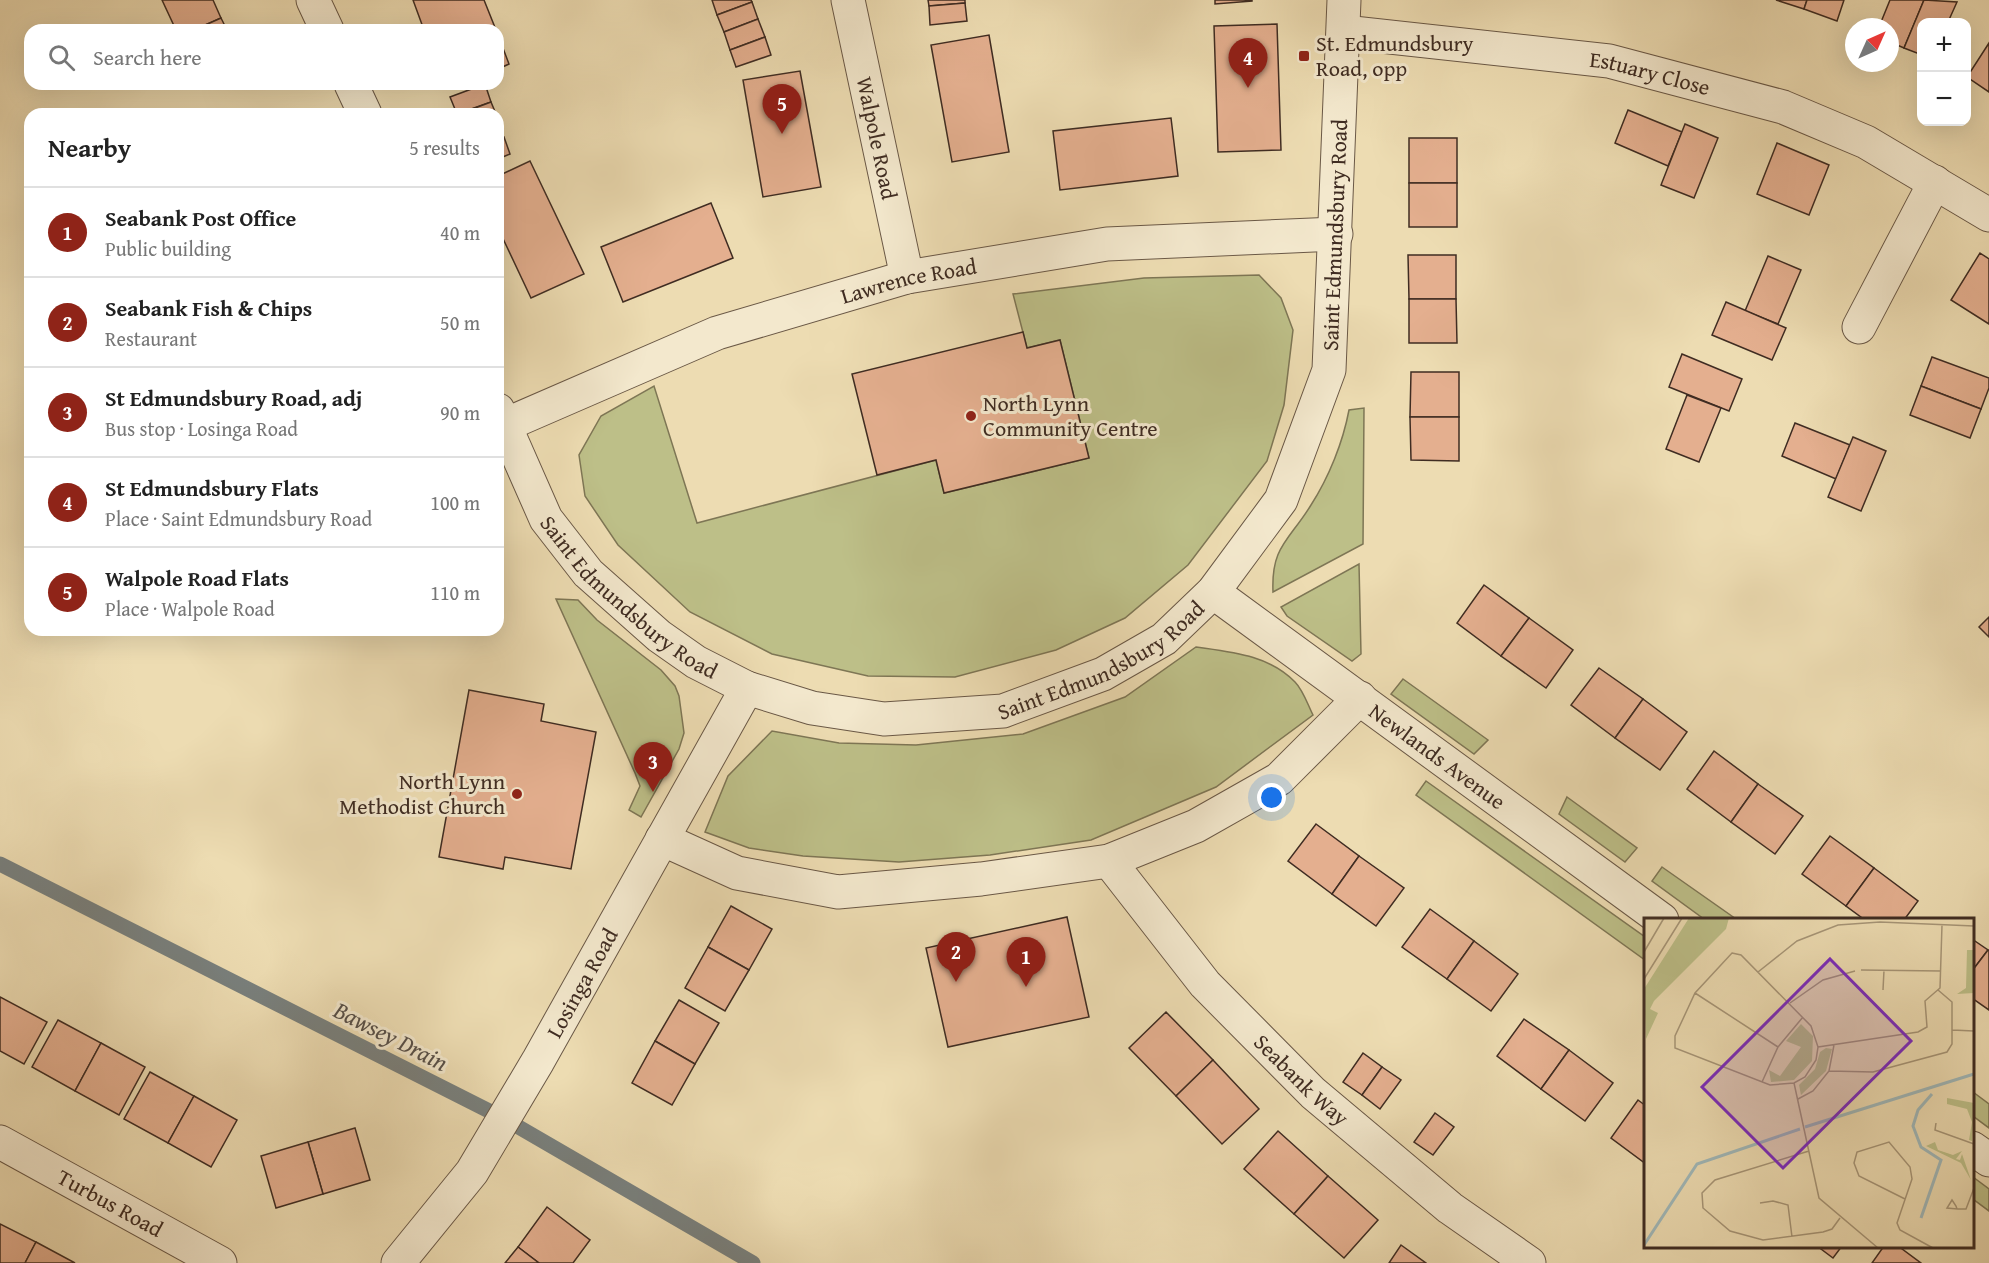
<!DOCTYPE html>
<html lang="en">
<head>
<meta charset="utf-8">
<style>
  body { margin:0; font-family:"Gentium Book Plus",serif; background:#f6f6f6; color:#222 }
  .controls { position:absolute; right:18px; top:18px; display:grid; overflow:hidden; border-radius:12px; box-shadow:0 6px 24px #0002 }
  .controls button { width:54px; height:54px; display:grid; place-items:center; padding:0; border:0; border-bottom:2px solid #e0e0e0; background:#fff; color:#222; font:30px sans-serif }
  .compass { position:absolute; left:1845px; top:18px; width:54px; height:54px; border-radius:50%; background:#fff; box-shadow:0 6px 24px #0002; rotate:45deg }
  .you { position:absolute; left:1272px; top:798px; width:21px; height:21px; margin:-15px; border:4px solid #fff; border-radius:50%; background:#1a73e8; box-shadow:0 0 0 9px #1a73e833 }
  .badge { display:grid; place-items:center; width:39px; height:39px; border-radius:50%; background:#8f2418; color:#fff; font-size:20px; font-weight:700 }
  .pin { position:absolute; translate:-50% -50px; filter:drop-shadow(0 2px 3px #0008) }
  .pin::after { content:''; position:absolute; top:32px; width:21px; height:18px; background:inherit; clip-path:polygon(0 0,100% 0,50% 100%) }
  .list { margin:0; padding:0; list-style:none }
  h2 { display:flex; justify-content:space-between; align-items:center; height:78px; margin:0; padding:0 24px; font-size:26px }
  h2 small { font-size:20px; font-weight:400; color:#767676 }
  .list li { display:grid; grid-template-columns:39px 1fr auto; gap:18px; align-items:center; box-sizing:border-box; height:90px; padding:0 24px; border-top:2px solid #e0e0e0 }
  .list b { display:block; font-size:22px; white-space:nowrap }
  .list p { margin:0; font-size:20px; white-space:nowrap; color:#767676 }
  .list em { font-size:20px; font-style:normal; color:#767676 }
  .icon { flex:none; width:33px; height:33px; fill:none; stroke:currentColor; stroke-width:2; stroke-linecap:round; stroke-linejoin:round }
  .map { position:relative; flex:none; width:1989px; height:1263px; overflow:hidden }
  .search { position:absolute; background:#fff; box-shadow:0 6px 24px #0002; left:24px; top:24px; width:480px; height:66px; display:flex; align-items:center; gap:15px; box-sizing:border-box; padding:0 21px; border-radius:18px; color:#767676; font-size:22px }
  .panel { position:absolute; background:#fff; box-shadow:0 6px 24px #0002; left:24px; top:108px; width:480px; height:528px; border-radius:18px }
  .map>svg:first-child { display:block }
  .green { fill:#bdbf88; stroke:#7e7655; stroke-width:1.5 }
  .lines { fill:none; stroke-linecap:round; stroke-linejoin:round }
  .stream { stroke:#79807d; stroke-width:15 }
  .building { fill:#e4af8f; stroke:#3f2c22; stroke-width:1.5 }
  .minor-casing { stroke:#6a5846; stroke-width:35 }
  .minor { stroke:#f3e8cd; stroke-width:33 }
  .poi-dot { fill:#8f2418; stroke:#f3e8cd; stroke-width:2 }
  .labels { text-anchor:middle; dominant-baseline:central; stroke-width:6; stroke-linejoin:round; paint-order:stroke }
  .poi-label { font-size:22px; fill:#3f2c22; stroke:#f3e8cd; text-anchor:start }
  .street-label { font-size:22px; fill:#3f2c22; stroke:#f3e8cd }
  .water-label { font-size:24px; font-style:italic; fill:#574f48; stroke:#f3e8cd }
  .inset-river { fill:none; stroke:#a0b8b9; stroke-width:3 }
  .inset-road { fill:none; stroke:#a79678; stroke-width:1.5 }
  .view { fill:#7b2cbf; fill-opacity:0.15; stroke:#7b2cbf; stroke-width:3 }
  .inset-edge { fill:none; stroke:#3f2c22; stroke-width:3 }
</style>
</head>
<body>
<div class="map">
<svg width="1989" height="1263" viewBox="0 0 1989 1263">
  <rect width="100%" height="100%" fill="#eddcb2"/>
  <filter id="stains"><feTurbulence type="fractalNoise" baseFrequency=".00333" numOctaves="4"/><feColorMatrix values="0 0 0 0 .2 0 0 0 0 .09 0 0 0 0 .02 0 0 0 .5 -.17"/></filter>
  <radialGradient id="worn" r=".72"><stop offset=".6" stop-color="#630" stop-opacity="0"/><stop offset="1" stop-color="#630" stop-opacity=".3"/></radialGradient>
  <g class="green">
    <path d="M1259,275L1281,298L1293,330L1284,405L1267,461L1188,565L1125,618L1056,650L955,677L868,676L772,654L690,612L618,545L585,496L579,455L601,416L654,386L697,523L936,460L944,493L1089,458L1060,340L1027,348L1013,294L1144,278Z"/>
    <path d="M1364,408L1363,544L1273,592C1271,546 1289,541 1311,505C1329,477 1343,442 1349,410Z"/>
    <path d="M1359,564L1361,654L1352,661L1287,616L1281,607Z"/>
    <path d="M556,599L578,600L597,620L661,670L675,686L679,696L684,733L679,749L641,817L629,810L640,786L635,773Z"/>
    <path d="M1196,647C1231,652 1269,655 1295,682C1303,690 1308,705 1313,715L1216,787L1091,840L990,855L899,862L803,856L749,848L705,832L728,776L772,731L839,743L916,745L1023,734L1125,697Z"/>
    <path d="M1403,679L1488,740L1474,754L1391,694Z"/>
    <path d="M1426,781L1645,937V960L1416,795Z"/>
    <path d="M1567,797L1637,848L1625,862L1559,814Z"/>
    <path d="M1662,867L1736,919H1704L1652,881Z"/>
    <path d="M1973,1092L1989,1104V1128L1973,1116Z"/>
    <path d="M1973,1177L1989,1189V1211L1973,1199Z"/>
  </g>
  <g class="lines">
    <path class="stream" d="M0,864L503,1118L753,1263"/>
  </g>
  <g class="building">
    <path d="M162,0H213L221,18L194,30H176Z"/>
    <path d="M413,0H484L496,30H424Z"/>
    <path d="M712,0H751L752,2L717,15Z"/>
    <path d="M928,0H965V3L929,6Z"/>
    <path d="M1215,0H1252V1L1215,4Z"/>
    <path d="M1776,0H1807L1804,9Z"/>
    <path d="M1807,0H1844L1837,21L1804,9Z"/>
    <path d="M1890,0H1924L1904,48L1890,42V27H1879Z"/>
    <path d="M1924,0L1957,2L1948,22H1922V55L1904,48Z"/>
    <path d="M752,2L758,19L724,32L717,15Z"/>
    <path d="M965,3L967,21L930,25L929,6Z"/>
    <path d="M221,18L227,30H194Z"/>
    <path d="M758,19L765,37L730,50L724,32Z"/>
    <path d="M1277,24L1281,150L1218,152L1214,26Z"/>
    <path d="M498,35L509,64L498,69Z"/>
    <path d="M989,35L1009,152L952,162L931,45Z"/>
    <path d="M765,37L771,55L736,67L730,50Z"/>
    <path d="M1989,43V92L1967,77Z"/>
    <path d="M800,71L821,187L763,197L743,80Z"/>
    <path d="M485,84L491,102L457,114L450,97Z"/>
    <path d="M491,102L496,114H459Z"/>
    <path d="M1628,110L1682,132L1668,166L1615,143Z"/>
    <path d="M1171,118L1178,176L1060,190L1053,131Z"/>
    <path d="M1685,124L1718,138L1694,198L1661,185Z"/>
    <path d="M504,137L510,154L498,159V139Z"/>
    <rect x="1409" y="138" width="48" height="45"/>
    <path d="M1777,143L1829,165L1809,215L1757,194Z"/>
    <path d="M530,161L584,274L531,298L498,228V176Z"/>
    <rect x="1409" y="183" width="48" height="44"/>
    <path d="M711,203L733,258L623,302L601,247Z"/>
    <path d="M1980,253L1989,259V324L1951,300Z"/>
    <path d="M1408,255H1456V299H1409Z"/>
    <path d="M1768,256L1801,270L1778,324L1745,311Z"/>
    <path d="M1409,299H1456L1457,343H1409Z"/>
    <path d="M1726,302L1786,328L1772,360L1712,335Z"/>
    <path d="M1023,332L1027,348L1060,340L1089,458L944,493L936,460L877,475L852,374Z"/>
    <path d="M1682,354L1742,379L1729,411L1669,387Z"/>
    <path d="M1932,357L1989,378V388L1981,409L1921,386Z"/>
    <path d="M1411,372H1459V417H1410Z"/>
    <path d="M1921,386L1981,409L1970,438L1910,415Z"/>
    <path d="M1687,395L1721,408L1699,462L1666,449Z"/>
    <path d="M1410,417H1459V461L1411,460Z"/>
    <path d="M1795,423L1850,445L1836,479L1782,456Z"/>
    <path d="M1853,437L1886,451L1861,511L1828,497Z"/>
    <path d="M1484,585L1529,618L1501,656L1457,623Z"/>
    <path d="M1989,617V637L1979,627Z"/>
    <path d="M1529,618L1573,650L1546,688L1501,656Z"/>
    <path d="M1599,668L1643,699L1615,738L1571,705Z"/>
    <path d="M469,690L544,704L541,721L596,732L571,869L505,857L503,869L439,857Z"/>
    <path d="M1643,699L1687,732L1660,770L1615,738Z"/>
    <path d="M1714,751L1758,784L1731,822L1687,789Z"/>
    <path d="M1758,784L1803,816L1775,854L1731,822Z"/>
    <path d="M1316,824L1359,856L1332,894L1288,861Z"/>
    <path d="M1830,836L1874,868L1846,906L1802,874Z"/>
    <path d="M1359,856L1404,888L1376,926L1332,894Z"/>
    <path d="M1874,868L1918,901L1904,920H1865L1846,906Z"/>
    <path d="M731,906L772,929L749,970L708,947Z"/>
    <path d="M1430,909L1474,941L1447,979L1402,947Z"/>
    <path d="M1067,917L1089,1017L948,1047L926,948Z"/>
    <path d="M1972,939L1988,950L1972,971Z"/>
    <path d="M1474,941L1518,974L1491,1011L1447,979Z"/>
    <path d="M708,947L749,970L725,1011L685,988Z"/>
    <path d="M1988,950L1989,951V1010L1972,998V971Z"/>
    <path d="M0,997L47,1022L24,1064L0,1051Z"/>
    <path d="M679,1000L719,1023L695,1064L655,1041Z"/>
    <path d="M1166,1012L1213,1060L1176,1096L1129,1048Z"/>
    <path d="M1524,1019L1569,1050L1541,1089L1497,1056Z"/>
    <path d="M58,1020L101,1043L75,1091L32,1067Z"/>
    <path d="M655,1041L695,1064L672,1105L632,1083Z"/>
    <path d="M101,1043L145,1067L119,1115L75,1091Z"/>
    <path d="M1569,1050L1613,1083L1585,1121L1541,1089Z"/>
    <path d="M1363,1053L1382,1067L1362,1095L1343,1082Z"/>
    <path d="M1213,1060L1259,1109L1222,1144L1176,1096Z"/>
    <path d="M1382,1067L1401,1080L1380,1109L1362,1095Z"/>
    <path d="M150,1072L194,1096L168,1143L124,1119Z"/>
    <path d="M194,1096L237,1120L211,1167L168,1143Z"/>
    <path d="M1638,1100L1646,1106V1164L1611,1138Z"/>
    <path d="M1435,1113L1454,1127L1433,1155L1414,1142Z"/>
    <path d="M355,1128L370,1180L323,1194L308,1142Z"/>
    <path d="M1278,1131L1328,1176L1294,1214L1244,1169Z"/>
    <path d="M308,1142L323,1194L276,1208L261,1156Z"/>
    <path d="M1328,1176L1378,1220L1344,1258L1294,1214Z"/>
    <path d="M547,1207L590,1240L573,1263H539L518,1247Z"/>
    <path d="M0,1224L36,1242L25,1263H0Z"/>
    <path d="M36,1242L75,1263H25Z"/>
    <path d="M1401,1245L1426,1263H1389Z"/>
    <path d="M1817,1246H1842L1833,1258Z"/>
    <path d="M1884,1246H1898L1921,1263H1872Z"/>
    <path d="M518,1247L539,1263H505Z"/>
  </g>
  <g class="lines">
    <g class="minor-casing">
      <g id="minor">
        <path d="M313,0L327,30"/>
        <path id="s1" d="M848,0L907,277"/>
        <path id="s2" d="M1344,32L1609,61L1783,107L1866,142L1989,215"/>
        <path d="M351,84L365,114"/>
        <path d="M1859,327L1935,182"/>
        <path id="s3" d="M498,410L546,519L588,573L659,636L696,662L747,688L812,708L884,719L1003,711L1103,674L1164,639L1213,592L1281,500L1329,370L1344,0"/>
        <path id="s4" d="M505,425L717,333L907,277L1107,244L1336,234"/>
        <path id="s5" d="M1213,592L1662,920"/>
        <path d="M662,839L737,873L838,892L981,879L1109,861L1196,826L1279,779L1360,698"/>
        <path id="s6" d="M1109,861L1205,984L1313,1093L1450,1208L1529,1263"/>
        <path id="s7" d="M0,1142L220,1263"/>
        <path d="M1972,1148L1989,1160"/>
        <path id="s8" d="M398,1263L472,1172L538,1061L747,688"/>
      </g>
    </g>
    <use href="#minor" class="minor"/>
  </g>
  <g class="poi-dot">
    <rect x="1298" y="50" width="12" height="12" rx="3"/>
    <circle cx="971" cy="416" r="6"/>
    <circle cx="517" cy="794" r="6"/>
  </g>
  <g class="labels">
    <g class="poi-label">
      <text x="1316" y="43">St. Edmundsbury<tspan x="1316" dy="25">Road, opp</tspan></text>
      <text x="983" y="403">North Lynn<tspan x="983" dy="25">Community Centre</tspan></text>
      <text x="505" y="781" text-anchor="end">North Lynn<tspan x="505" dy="25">Methodist Church</tspan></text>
    </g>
    <g class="street-label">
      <text stroke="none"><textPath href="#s2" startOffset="309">Estuary Close</textPath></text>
      <text stroke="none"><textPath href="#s1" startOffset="141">Walpole Road</textPath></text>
      <text stroke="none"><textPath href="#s3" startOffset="1278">Saint Edmundsbury Road</textPath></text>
      <text stroke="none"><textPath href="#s4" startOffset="430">Lawrence Road</textPath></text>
      <text stroke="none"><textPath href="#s3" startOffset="234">Saint Edmundsbury Road</textPath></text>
      <text stroke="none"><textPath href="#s3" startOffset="756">Saint Edmundsbury Road</textPath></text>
      <text stroke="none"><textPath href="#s5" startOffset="278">Newlands Avenue</textPath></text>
      <text stroke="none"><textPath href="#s8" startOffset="336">Losinga Road</textPath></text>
      <text stroke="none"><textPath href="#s6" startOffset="292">Seabank Way</textPath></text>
      <text stroke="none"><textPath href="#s7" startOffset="126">Turbus Road</textPath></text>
    </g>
    <g class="water-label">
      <text transform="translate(391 1036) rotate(27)">Bawsey Drain</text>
    </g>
  </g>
  <g transform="translate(1644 918)">
    <rect width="330" height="330" fill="#eddcb2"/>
    <path d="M45,0H85L82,11L10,83L6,91L14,95L2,121L0,71ZM323,32H330V75L313,76L322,70ZM157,106L169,118L168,143L150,162L127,164L125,152L136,158L157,129L142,123ZM182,130L188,131L182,153L157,177L155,167L171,151L176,134ZM303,180L330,185L328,223L325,222L328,204L323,191L303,186ZM291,224L294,232L309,237L318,233L312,241L316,242L318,236L327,262L317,245L282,228Z" fill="#bdbf88"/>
    <path class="inset-river" d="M161,209L330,156M277,300L297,242L277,229L269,208L274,192L288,176M0,327L53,246L156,211"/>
    <path class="inset-road" d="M0,34L20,0M88,35L97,37L167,108L174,129L172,142L161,159L150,165L126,167L31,130V118L51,75ZM217,52L297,53M114,54L153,23L194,7L236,4L330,8M0,61L38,0M239,72L240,52M51,75L134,129M146,85L179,62L211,53M308,112L330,113M174,129L274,114L283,109L281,83L296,70L298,7M185,153L229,154L303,134L308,126V84L294,72M118,164L134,129L159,99M150,165L175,280L234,330M154,181L169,173L185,153L190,127M292,205L291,212L330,226M165,233L71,262L58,275L59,290L86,313L119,322L179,314L188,311L196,300M261,281L215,258L210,245L213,234L245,224L266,249L268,261L253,305L256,312L289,330M308,282L312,288L313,291L303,290ZM116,285L129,283L144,287L148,319M313,291H322L330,270"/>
    <path class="view" d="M186,41L267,123L139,250L58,169Z"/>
    <rect width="330" height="330" class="inset-edge"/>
  </g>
  <rect width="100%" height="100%" filter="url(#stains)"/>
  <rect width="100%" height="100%" fill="url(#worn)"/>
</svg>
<div class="controls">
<button>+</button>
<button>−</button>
</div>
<svg class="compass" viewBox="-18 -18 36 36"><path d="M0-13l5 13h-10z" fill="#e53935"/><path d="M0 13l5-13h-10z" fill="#767676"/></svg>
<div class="you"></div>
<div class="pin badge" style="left:1026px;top:987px">1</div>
<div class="pin badge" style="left:956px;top:982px">2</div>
<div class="pin badge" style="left:653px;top:792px">3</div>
<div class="pin badge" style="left:1248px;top:88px">4</div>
<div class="pin badge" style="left:782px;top:134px">5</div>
<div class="search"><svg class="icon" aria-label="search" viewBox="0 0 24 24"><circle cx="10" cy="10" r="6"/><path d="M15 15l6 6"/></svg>Search here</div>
<section class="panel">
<h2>Nearby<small>5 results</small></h2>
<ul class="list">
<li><span class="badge">1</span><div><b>Seabank Post Office</b><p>Public building</p></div><em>40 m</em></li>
<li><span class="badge">2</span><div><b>Seabank Fish &amp; Chips</b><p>Restaurant</p></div><em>50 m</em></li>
<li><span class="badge">3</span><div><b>St Edmundsbury Road, adj</b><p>Bus stop · Losinga Road</p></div><em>90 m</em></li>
<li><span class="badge">4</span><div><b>St Edmundsbury Flats</b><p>Place · Saint Edmundsbury Road</p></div><em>100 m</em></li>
<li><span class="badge">5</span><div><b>Walpole Road Flats</b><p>Place · Walpole Road</p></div><em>110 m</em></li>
</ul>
</section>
</div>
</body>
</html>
